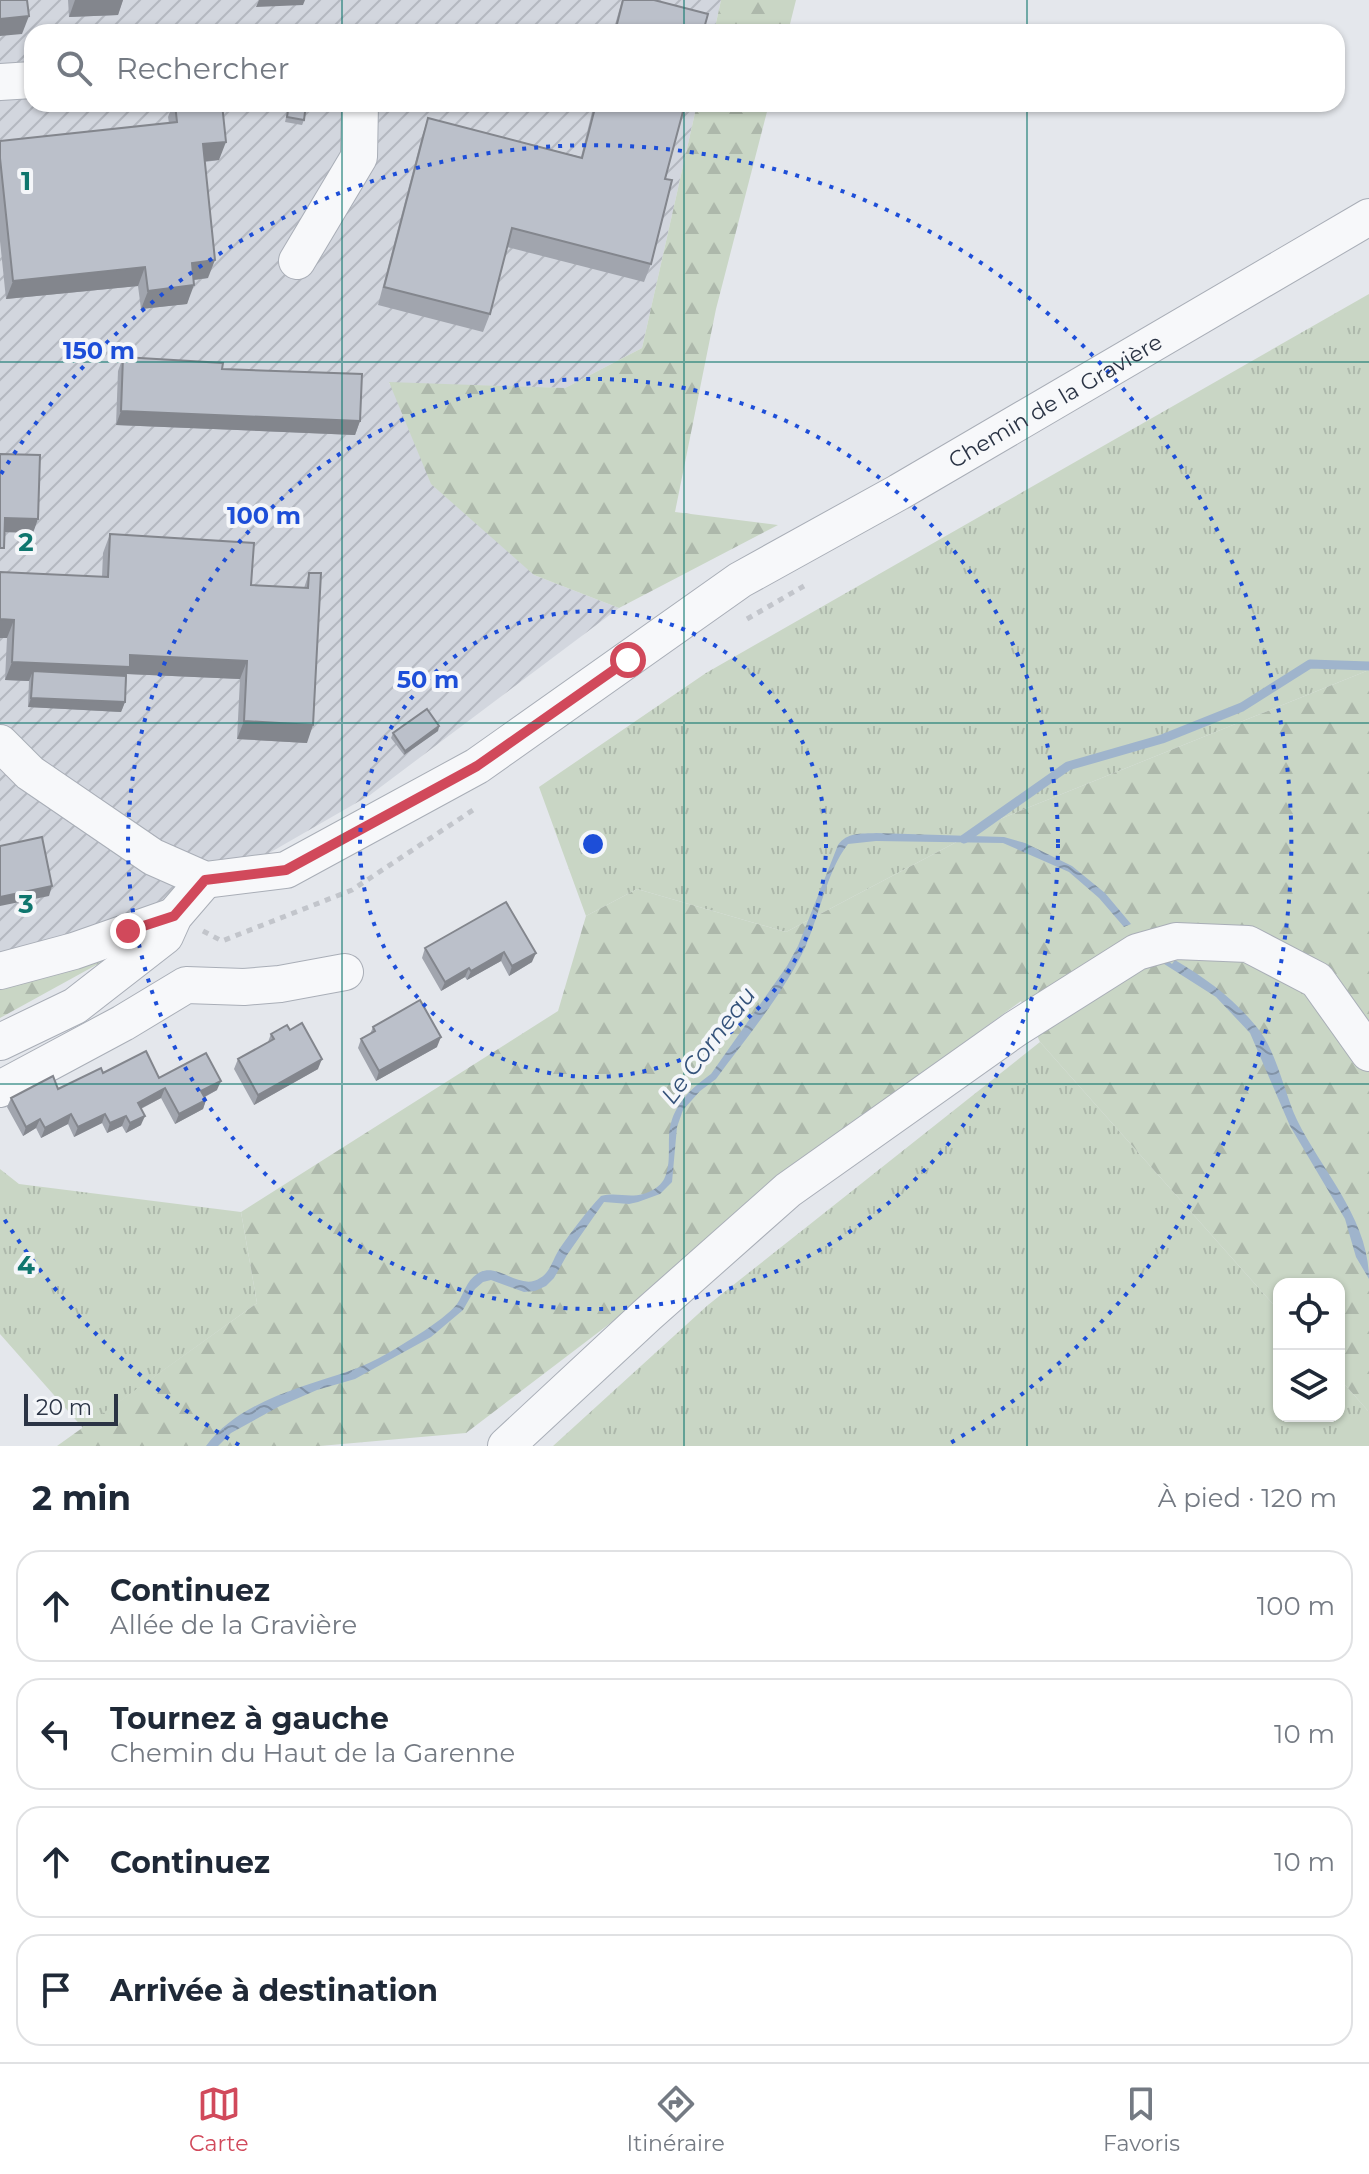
<!DOCTYPE html>
<html lang="fr">
<head>
<meta charset="utf-8">
<style>
  body { margin:0; font-family:Montserrat,sans-serif; background:#f6f6f7; color:#1f2937 }
  .controls { position:absolute; right:24px; bottom:24px; display:grid; overflow:hidden; border-radius:16px; box-shadow:0 2px 6px #0004 }
  .controls button { width:72px; height:72px; display:grid; place-items:center; padding:0; border:0; border-bottom:2px solid #e0e1e3; background:#fff; color:#1f2937; font:40px sans-serif }
  .scale { position:absolute; left:24px; bottom:20px; width:94px; box-sizing:border-box; padding-left:8px; border:4px solid #2b3445; border-top:0; font-size:22px; line-height:28px; white-space:nowrap; color:#2b3445; -webkit-text-stroke:6px #f4f6f9; paint-order:stroke }
  .stop { position:absolute; width:24px; height:24px; margin:-18px; border:6px solid #d1495b; border-radius:50%; background:#fff }
  .stop.end { background:#d1495b; border-color:#fff; box-shadow:0 2px 8px #0008 }
  .list { margin:0; padding:0; list-style:none }
  h2 { display:flex; justify-content:space-between; align-items:center; height:104px; margin:0; padding:0 32px; font-size:34px }
  h2 small { font-size:26px; font-weight:400; color:#747a83 }
  .list li { display:grid; grid-template-columns:52px 1fr auto; gap:24px; align-items:center; box-sizing:border-box; height:112px; margin:0 16px 16px; padding:0 16px; border:2px solid #e0e1e3; border-radius:24px }
  .list b { display:block; font-size:30px; white-space:nowrap }
  .list p { margin:0; font-size:26px; white-space:nowrap; color:#747a83 }
  .list em { font-size:26px; font-style:normal; color:#747a83 }
  .icon { flex:none; width:44px; height:44px; fill:none; stroke:currentColor; stroke-width:2; stroke-linecap:round; stroke-linejoin:round }
  .map { position:relative; flex:none; width:1369px; height:1446px; overflow:hidden }
  .search { position:absolute; background:#fff; box-shadow:0 2px 6px #0004; left:24px; right:24px; top:24px; height:88px; display:flex; align-items:center; gap:20px; box-sizing:border-box; padding:0 28px; border-radius:24px; color:#747a83; font-size:30px }
  .sheet { height:616px; background:#fff }
  nav { display:flex; justify-content:space-around; align-items:center; box-sizing:border-box; height:112px; border-top:2px solid #e0e1e3; background:#fff; font-size:22px; color:#747a83 }
  nav a { display:grid; justify-items:center; gap:4px }
  nav .on { color:#d1495b }
  .map>svg:first-child { display:block }
  .industrial { fill:url(#industrial-furrows) }
  .grass { fill:url(#grass-tufts) }
  .forest { fill:url(#forest-firs) }
  .water { fill:url(#water-waves) }
  .lines { fill:none; stroke-linecap:round; stroke-linejoin:round }
  .stream { stroke:#9fb4cc; stroke-width:9 }
  .minor-casing { stroke:#a9aeb7; stroke-width:38 }
  .path { stroke:#c2c5cb; stroke-width:5; stroke-dasharray:6 6; stroke-linecap:butt }
  .minor { stroke:#f7f8fa; stroke-width:36 }
  .wall { fill:#a1a5ae }
  .shaded-wall { fill:#83868d }
  .building { fill:#bbc0ca; stroke:#83868d; stroke-width:2 }
  .route { stroke:#d1495b; stroke-width:10 }
  .grid { fill:none; stroke:#0f766e; stroke-width:2; stroke-opacity:0.55 }
  .ring { fill:none; stroke:#1d4ed8; stroke-width:4; stroke-dasharray:4 8 }
  .labels { text-anchor:middle; dominant-baseline:central; stroke-width:8; stroke-linejoin:round; paint-order:stroke }
  .street-label { font-size:22px; fill:#2b3445; stroke:#f4f6f9 }
  .water-label { font-size:24px; font-style:italic; fill:#34527a; stroke:#f4f6f9 }
  .grid-label { font-size:26px; text-anchor:middle; font-weight:bold; fill:#0f766e; stroke:#f4f6f9; stroke-width:8; stroke-linejoin:round; paint-order:stroke }
  .centre { fill:#1d4ed8; stroke:#f4f6f9; stroke-width:4 }
  .ring-label { font-size:24px; text-anchor:middle; font-weight:bold; fill:#1d4ed8; stroke:#f4f6f9; stroke-width:8; stroke-linejoin:round; paint-order:stroke }
</style>
</head>
<body>
<div class="map">
<svg width="1369" height="1446" viewBox="0 0 1369 1446">
  <defs>
    <pattern id="industrial-furrows" width="10" height="10" patternUnits="userSpaceOnUse" patternTransform="scale(2)"><rect width="10" height="10" fill="#d2d6de"/><path d="M-1 1l2-2M0 10L10 0M9 11l2-2" fill="none" stroke="#b4b8c0"/></pattern>
    <pattern id="grass-tufts" width="24" height="20" patternUnits="userSpaceOnUse" patternTransform="scale(2)"><rect width="24" height="20" fill="#c9d6c5"/><path d="M3 7l-1-3M5 7V3M7 7l1-3M15 17l-1-3M17 17v-4M19 17l1-3" fill="none" stroke="#adb8ab"/></pattern>
    <pattern id="forest-firs" width="22" height="20" patternUnits="userSpaceOnUse" patternTransform="scale(2)"><rect width="22" height="20" fill="#c9d6c5"/><path d="M5 1l3.5 6h-7zM16 11l3.5 6h-7z" fill="#adb8ab"/></pattern>
    <pattern id="water-waves" width="16" height="10" patternUnits="userSpaceOnUse" patternTransform="scale(2)"><rect width="16" height="10" fill="#9fb4cc"/><path d="M0 5q4-4 8 0t8 0" fill="none" stroke="#8293a7"/></pattern>
  </defs>
  <rect width="100%" height="100%" fill="#e4e7ec"/>
  <path class="industrial" d="M0,0H721L714,32H32V104H697L642,348L565,388L389,383L534,575L619,608L370,795L196,895L0,981Z"/>
  <g class="grass">
    <path d="M1369,294V670L1000,819L786,932L637,889L586,916L539,787L706,673Z"/>
    <path d="M1040,1042L1279,1311V1416H1339V1378L1369,1412V1446H553L708,1305Z"/>
    <path d="M0,1169L19,1184L241,1212L257,1303L83,1428L0,1334Z"/>
  </g>
  <g class="forest">
    <path d="M721,0H796L788,32H714Z"/>
    <path d="M697,104H769L716,309L675,512L778,525L619,608L534,575L431,484L389,382L565,388L642,348Z"/>
    <path d="M1369,670V1412L1339,1378V1284H1279V1311L1040,1042L1021,1001L782,1176L629,1309L466,1433L320,1446H57L257,1303L241,1212L558,1011L586,916L637,889L786,932L1000,819Z"/>
    <path d="M118,953L0,1018V981Z"/>
  </g>
  <g class="water">
    <path d="M876,833L1004,837L1025,843L1072,866L1105,893L1131,924L1124,927L1099,898L1069,872L1003,843L876,841L848,844C826,872 819,919 803,952C780,998 746,1038 716,1079L700,1091L683,1110L677,1127L672,1182L660,1194L638,1202L629,1204L604,1202L567,1255L554,1278L546,1286L535,1291L524,1292L491,1280L483,1282L475,1289L463,1310L431,1337L355,1379L317,1390L280,1406L231,1433L218,1446H206C239,1402 299,1388 349,1371C375,1363 401,1345 424,1331C434,1324 449,1314 457,1304C464,1294 466,1281 477,1274C497,1260 520,1292 540,1278C551,1272 553,1258 560,1248C572,1231 587,1211 601,1196C620,1191 635,1202 656,1188C676,1174 665,1143 671,1123C677,1101 693,1087 711,1074L787,966L798,946L838,845C847,832 861,834 876,833Z"/>
    <path d="M1164,957L1172,964L1175,960C1205,978 1232,997 1255,1025C1277,1050 1283,1090 1297,1120C1322,1171 1369,1219 1369,1279L1356,1257L1345,1219L1290,1126L1250,1033L1216,997L1161,962Z"/>
  </g>
  <g class="lines">
    <path class="stream" d="M964,839L1068,766L1162,739L1242,707L1310,664L1369,666"/>
    <g class="minor-casing">
      <g id="minor">
        <path d="M0,82L32,80"/>
        <path d="M297,261L359,157L360,104"/>
        <path id="s1" d="M0,743L30,773L153,857L205,880L286,870L477,766L740,580L899,492L1369,217"/>
        <path d="M0,971L74,951L174,916"/>
        <path d="M0,1042L75,1006L165,936L174,916L205,880"/>
        <path d="M0,1089L123,1023L186,985L244,987L280,984L345,972"/>
        <path d="M506,1446L647,1315L788,1190L1015,1029L1137,952L1176,941L1248,944L1317,980L1369,1053"/>
      </g>
    </g>
    <g class="path">
      <path d="M747,619L804,586"/>
      <path d="M203,931L222,941L352,890L473,810"/>
    </g>
    <use href="#minor" class="minor"/>
  </g>
  <g class="wall">
    <path d="M68,0H123L118,15L69,17Z"/>
    <path d="M622,0H654L703,32H613Z"/>
    <path d="M173,104H222L219,160L205,162L208,278L194,280L187,304L141,309L138,286L6,299L0,241V141L169,123L168,117Z"/>
    <path d="M289,104L304,120L302,125L285,122Z"/>
    <path d="M594,104H685L665,179L651,264L644,282L507,247L490,314L483,332L378,305L422,136L428,118L581,157Z"/>
    <path d="M123,357L222,369L360,421L355,435L116,425L118,371Z"/>
    <path d="M110,534L251,585L304,588L309,573L307,743L237,739L240,679L127,674L125,702L121,712L28,707L29,681L5,680L7,638L0,572L102,577L103,553Z"/>
    <path d="M439,726L438,731L404,755L391,738L393,733Z"/>
    <path d="M506,902L532,962L509,976L501,961L467,980L465,977L441,991L422,958L425,948Z"/>
    <path d="M373,1027L437,1047L376,1081L358,1048L361,1039L370,1034Z"/>
    <path d="M271,1034L318,1069L254,1105L234,1069L238,1059L268,1042Z"/>
    <path d="M103,1073L159,1078L217,1090L205,1097L206,1100L203,1109L175,1124L161,1098L141,1109V1125L126,1133L122,1126L107,1133L102,1123L74,1137L68,1124L41,1138L36,1128L23,1136L7,1107L11,1098L58,1089Z"/>
  </g>
  <g class="shaded-wall">
    <path d="M75,0H123L118,15L69,17Z"/>
    <path d="M259,0H305L303,5L256,7Z"/>
    <path d="M29,16L22,34L0,36V19Z"/>
    <path d="M226,142L219,160L196,162L203,144Z"/>
    <path d="M215,260L208,278L185,281L192,263Z"/>
    <path d="M145,267L138,286L6,299L13,281Z"/>
    <path d="M194,285L187,304L141,309L148,291Z"/>
    <path d="M121,411L360,421L355,435L116,425Z"/>
    <path d="M5,518L38,519L33,533L0,532Z"/>
    <path d="M0,619L14,620L7,638H0Z"/>
    <path d="M130,655L247,661L240,679L127,674L123,686L33,671L29,681L5,680L12,662Z"/>
    <path d="M31,698L125,702L121,712L28,707Z"/>
    <path d="M244,721L313,725L307,743L237,739Z"/>
    <path d="M439,726L438,731L404,755L405,751Z"/>
    <path d="M52,886L49,896L0,906V897Z"/>
    <path d="M504,952L501,961L467,980L471,971Z"/>
    <path d="M536,953L532,962L509,976L512,966Z"/>
    <path d="M469,968L465,977L441,991L445,982Z"/>
    <path d="M441,1037L437,1047L376,1081L379,1071Z"/>
    <path d="M322,1059L318,1069L254,1105L258,1095Z"/>
    <path d="M221,1081L217,1090L198,1100L201,1091Z"/>
    <path d="M165,1088L161,1098L134,1112L138,1103Z"/>
    <path d="M206,1100L203,1109L175,1124L179,1114Z"/>
    <path d="M71,1114L68,1124L41,1138L45,1128Z"/>
    <path d="M105,1114L102,1123L74,1137L78,1127Z"/>
    <path d="M126,1116L122,1126L107,1133L110,1123Z"/>
    <path d="M145,1116L141,1125L126,1133L130,1123Z"/>
    <path d="M40,1119L36,1128L23,1136L26,1127Z"/>
  </g>
  <g class="building">
    <path d="M0,0H27L29,16L0,19Z"/>
    <path d="M623,0H654L708,14L703,32H615Z"/>
    <path d="M175,104H222L226,142L203,144L215,260L192,263L194,285L148,291L145,267L13,281L0,158V141L177,122Z"/>
    <path d="M289,104H306L304,120L287,117Z"/>
    <path d="M596,104H685L665,179L672,180L651,264L512,228L490,314L384,287L428,118L582,158Z"/>
    <path d="M123,357L223,363L222,369L362,374L360,421L121,411Z"/>
    <path d="M0,454L40,455L38,519L5,518L4,548H0Z"/>
    <path d="M110,534L254,543L251,585L308,588L309,573H321L313,725L244,721L247,661L130,655V667L12,662L14,620L0,619V572L108,577Z"/>
    <path d="M33,671L126,676L125,702L31,698Z"/>
    <path d="M427,709L439,726L405,751L393,733Z"/>
    <path d="M42,837L52,886L0,897V846Z"/>
    <path d="M506,902L536,953L512,966L504,952L471,971L469,968L445,982L425,948Z"/>
    <path d="M420,1000L441,1037L379,1071L361,1039L375,1031L373,1027Z"/>
    <path d="M302,1023L322,1059L258,1095L238,1059L274,1039L271,1034L287,1025L290,1030Z"/>
    <path d="M146,1051L159,1078L206,1053L221,1081L201,1091L206,1100L179,1114L165,1088L138,1103L145,1116L130,1123L126,1116L110,1123L105,1114L78,1127L71,1114L45,1128L40,1119L26,1127L11,1098L53,1076L58,1089L101,1068L103,1073Z"/>
  </g>
  <g class="lines">
    <path class="route" d="M128,931L174,916L205,880L286,870L477,766L628,660"/>
  </g>
  <path class="grid" d="M342,0V32M684,0V32M1027,0V32M342,104V1446M684,104V1446M1027,104V1446M0,362H1369M0,723H1369M0,1084H1369"/>
  <g class="ring">
    <circle cx="593" cy="844" r="233"/>
    <circle cx="593" cy="844" r="465"/>
    <path d="M239 1445A698 698 0 0 1 1 1214M1 474A698 698 0 1 1 947 1445"/>
  </g>
  <g class="labels">
    <g class="street-label">
      <text stroke="none"><textPath href="#s1" startOffset="1232">Chemin de la Gravière</textPath></text>
    </g>
    <g class="water-label">
      <text transform="translate(708 1045) rotate(-53)">Le Corneau</text>
    </g>
  </g>
  <g class="grid-label">
    <text x="26" y="190">1</text>
    <text x="26" y="551">2</text>
    <text x="26" y="913">3</text>
    <text x="26" y="1274">4</text>
  </g>
  <circle cx="593" cy="844" r="12" class="centre"/>
  <g class="ring-label">
    <text x="99" y="359">150 m</text>
    <text x="264" y="524">100 m</text>
    <text x="428" y="688">50 m</text>
  </g>
</svg>
<div class="controls">
<button><svg class="icon" aria-label="locate" viewBox="0 0 24 24"><circle cx="12" cy="12" r="6"/><path d="M12 2v4M12 18v4M2 12h4M18 12h4"/></svg></button>
<button><svg class="icon" aria-label="layers" viewBox="0 0 24 24"><path d="M12 4l9 5-9 5-9-5zM3 14l9 5 9-5"/></svg></button>
</div>
<div class="scale">20 m</div>
<div class="stop" style="left:628px;top:660px"></div>
<div class="stop end" style="left:128px;top:931px"></div>
<div class="search"><svg class="icon" aria-label="search" viewBox="0 0 24 24"><circle cx="10" cy="10" r="6"/><path d="M15 15l6 6"/></svg>Rechercher</div>
</div>
<section class="sheet">
<h2>2 min<small>À pied · 120 m</small></h2>
<ul class="list">
<li><svg class="icon" aria-label="ahead" viewBox="0 0 24 24"><path d="M12 20V5M6 11l6-6 6 6"/></svg><div><b>Continuez</b><p>Allée de la Gravière</p></div><em>100 m</em></li>
<li><svg class="icon" aria-label="left" viewBox="0 0 24 24"><path d="M17 20v-9H6M10 6l-5 5 5 5"/></svg><div><b>Tournez à gauche</b><p>Chemin du Haut de la Garenne</p></div><em>10 m</em></li>
<li><svg class="icon" aria-label="ahead" viewBox="0 0 24 24"><path d="M12 20V5M6 11l6-6 6 6"/></svg><div><b>Continuez</b></div><em>10 m</em></li>
<li><svg class="icon" aria-label="arrive" viewBox="0 0 24 24"><path d="M6 21V4h12l-3 4 3 4H6"/></svg><div><b>Arrivée à destination</b></div></li>
</ul>
</section>
<nav>
<a class="on"><svg class="icon" aria-label="map" viewBox="0 0 24 24"><path d="M3 6l6-2 6 2 6-2v14l-6 2-6-2-6 2zM9 4v14M15 6v14"/></svg>Carte</a>
<a><svg class="icon" aria-label="directions" viewBox="0 0 24 24"><path d="M12 3l9 9-9 9-9-9zM9 14v-3h6M13 9l2 2-2 2"/></svg>Itinéraire</a>
<a><svg class="icon" aria-label="saved" viewBox="0 0 24 24"><path d="M7 4h10v16l-5-4-5 4z"/></svg>Favoris</a>
</nav>
</body>
</html>
